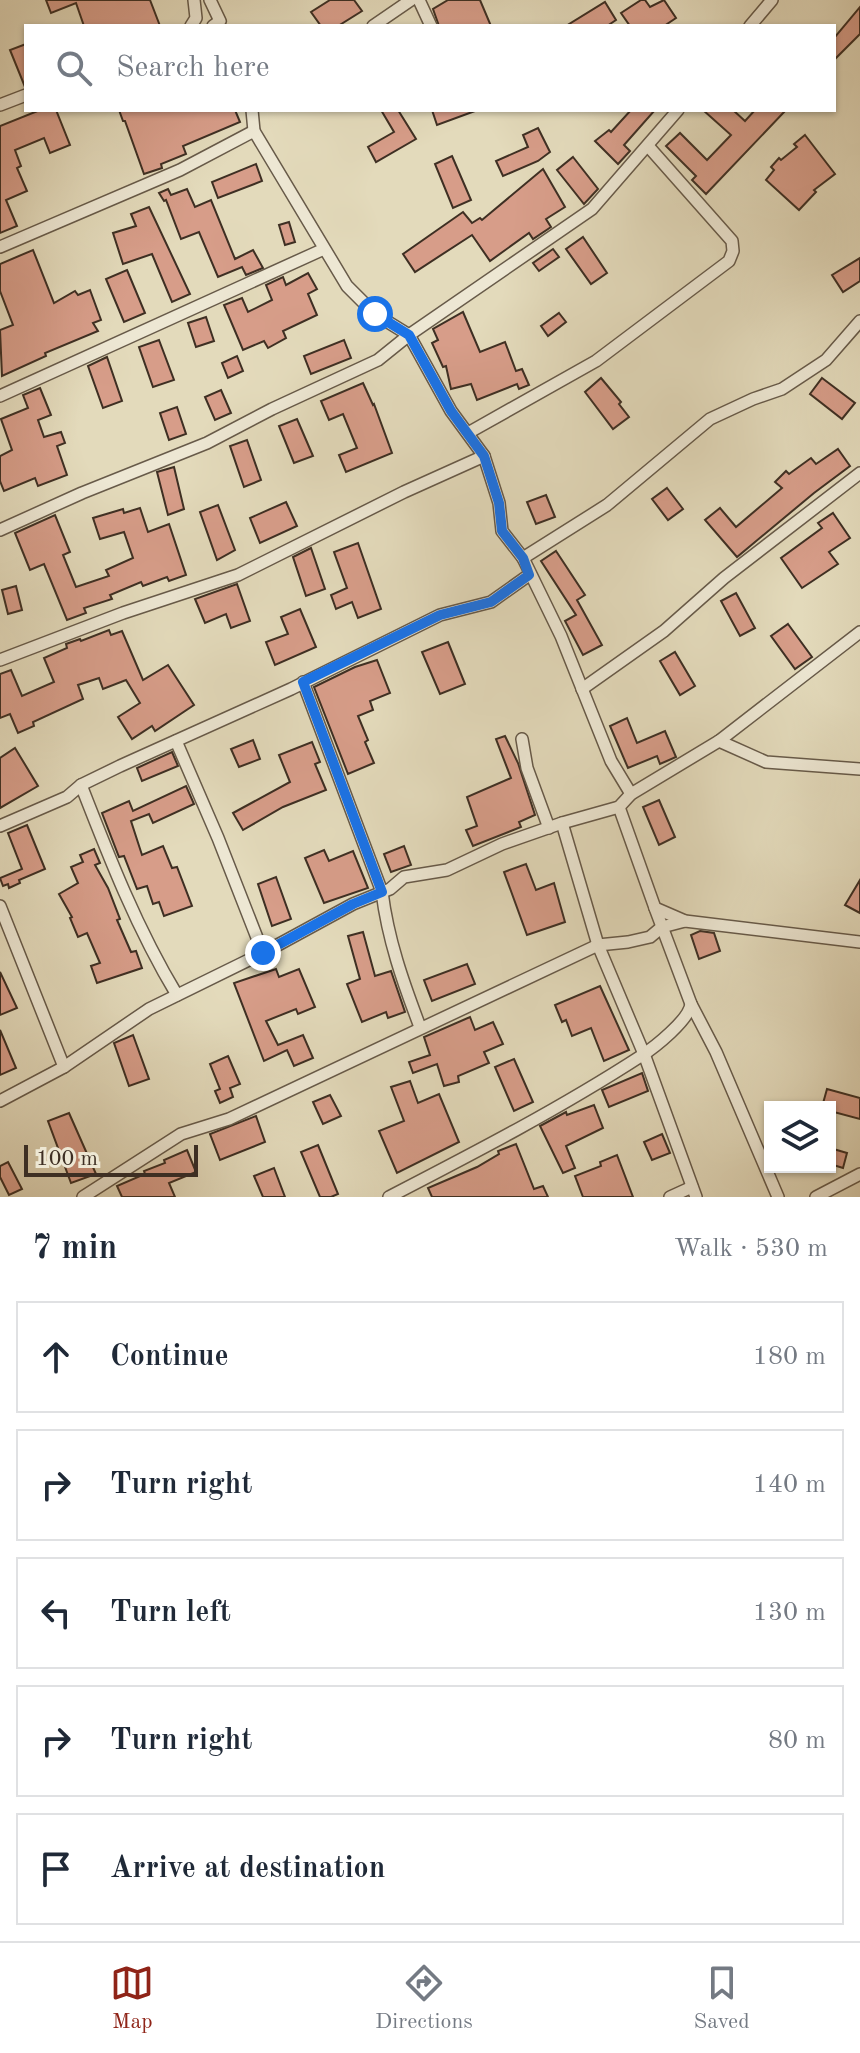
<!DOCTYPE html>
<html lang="en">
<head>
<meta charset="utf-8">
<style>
  body { margin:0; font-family:"Old Standard TT",serif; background:#f2f2f3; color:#1f2937 }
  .controls { position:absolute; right:24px; bottom:24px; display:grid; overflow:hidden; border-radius:0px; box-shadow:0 2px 6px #0004 }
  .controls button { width:72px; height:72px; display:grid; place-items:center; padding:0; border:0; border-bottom:2px solid #e0e1e3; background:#fff; color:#1f2937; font:40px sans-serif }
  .scale { position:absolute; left:24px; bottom:20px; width:174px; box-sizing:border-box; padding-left:8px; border:4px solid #3e2f23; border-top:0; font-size:22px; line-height:28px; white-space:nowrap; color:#3e2f23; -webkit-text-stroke:6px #ede7d3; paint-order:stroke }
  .stop { position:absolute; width:24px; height:24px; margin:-18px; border:6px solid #1a73e8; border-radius:50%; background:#fff }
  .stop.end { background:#1a73e8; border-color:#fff; box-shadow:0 2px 8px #0008 }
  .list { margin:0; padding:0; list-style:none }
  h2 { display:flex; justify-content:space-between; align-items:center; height:104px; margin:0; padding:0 32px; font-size:34px }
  h2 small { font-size:26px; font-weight:400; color:#747a83 }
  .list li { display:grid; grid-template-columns:52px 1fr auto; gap:24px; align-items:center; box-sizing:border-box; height:112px; margin:0 16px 16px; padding:0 16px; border:2px solid #e0e1e3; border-radius:0px }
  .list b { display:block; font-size:30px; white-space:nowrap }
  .list em { font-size:26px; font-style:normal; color:#747a83 }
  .icon { flex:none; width:44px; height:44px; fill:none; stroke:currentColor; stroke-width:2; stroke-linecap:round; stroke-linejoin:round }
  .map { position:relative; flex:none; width:860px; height:1197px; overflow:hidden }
  .search { position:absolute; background:#fff; box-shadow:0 2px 6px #0004; left:24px; right:24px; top:24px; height:88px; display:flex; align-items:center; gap:20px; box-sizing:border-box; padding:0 28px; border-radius:0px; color:#747a83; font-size:30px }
  .sheet { height:744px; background:#fff }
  nav { display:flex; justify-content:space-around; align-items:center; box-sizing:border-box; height:112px; border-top:2px solid #e0e1e3; background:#fff; font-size:22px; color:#747a83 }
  nav a { display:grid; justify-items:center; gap:4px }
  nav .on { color:#8f2418 }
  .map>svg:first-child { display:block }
  .building { fill:#d79d89; stroke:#3e2f23; stroke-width:2 }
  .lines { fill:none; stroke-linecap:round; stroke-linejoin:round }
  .street-casing { stroke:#675a49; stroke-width:14 }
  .street { stroke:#ede7d3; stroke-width:11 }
  .route { stroke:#1a73e8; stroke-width:10 }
</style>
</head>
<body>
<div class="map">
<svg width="860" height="1197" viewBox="0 0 860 1197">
  <rect width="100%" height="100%" fill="#e3dabb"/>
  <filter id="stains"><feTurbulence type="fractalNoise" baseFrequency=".0025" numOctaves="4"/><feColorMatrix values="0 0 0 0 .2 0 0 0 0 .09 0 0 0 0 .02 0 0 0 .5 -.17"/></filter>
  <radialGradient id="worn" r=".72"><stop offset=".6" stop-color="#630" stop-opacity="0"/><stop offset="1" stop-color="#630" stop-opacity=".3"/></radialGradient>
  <g class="building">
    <path d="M46,0H150L160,26H84L76,3L51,13Z"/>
    <path d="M330,0H354L362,11L338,26H321L311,12Z"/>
    <path d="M448,0H480L491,26H439L433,9Z"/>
    <path d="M641,0H645L650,7L664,0L676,18L664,26H630L621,13Z"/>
    <path d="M605,2L616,20L607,26H566Z"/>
    <path d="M860,7V34L834,60V38Z"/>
    <path d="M26,44V87H25L10,50Z"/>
    <path d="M40,110H56L70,145L50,153L44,138L15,150L21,166L17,168L27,191L6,200L17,226L0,233V126Z"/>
    <path d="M119,110H235L240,122L183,146L186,154L161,164L162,168L144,174L125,121H123Z"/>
    <path d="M381,110H398L416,139L376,162L368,147L394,132Z"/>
    <path d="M432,110H475V111L437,125Z"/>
    <path d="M631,110H655L624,145L630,151L618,164L595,141L609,130L611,132Z"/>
    <path d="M703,110H733L745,121L755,110H786L706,194L692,180L696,176L666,146L680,133L707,160L731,135Z"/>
    <path d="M538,128L550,152L538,161L503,176L496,161L528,147L523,135Z"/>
    <path d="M805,135L835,174L814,190L816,192L799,210L766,180L774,170L771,167L779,158L781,160L797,147L794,144Z"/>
    <path d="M452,156L471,200L453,208L435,164Z"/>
    <path d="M573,157L598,189L584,204L557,170Z"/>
    <path d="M256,164L262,181L218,198L212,182Z"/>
    <path d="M543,169L565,207L546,219L551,227L533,239L529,233L490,261L472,235L415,272L403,254L463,212L472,223L480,218L482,220Z"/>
    <path d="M168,189L171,195L187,189L195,207L211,200L235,259L253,250L263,268L246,275L242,267L218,277L199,232L181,239L166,200L164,201L159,193Z"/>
    <path d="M149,207L190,294L172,302L152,254L123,264L113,233L136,226L131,214Z"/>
    <path d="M289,222L295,242L285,245L279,225Z"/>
    <path d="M583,237L607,273L591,284L566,249Z"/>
    <path d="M553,249L559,257L539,271L533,263Z"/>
    <path d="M33,250L54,303L75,291L78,295L90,290L101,320L93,323L98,331L45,353L46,356L2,376L0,330L13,325L0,291V264Z"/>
    <path d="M860,258V281L843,292L832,275Z"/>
    <path d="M127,270L145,313L124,322L106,279Z"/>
    <path d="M308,273L317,289L308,294L317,315L283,331L286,338L268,348L264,341L243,350L224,305L242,298L248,312L272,300L266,285L283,277L286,285Z"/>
    <path d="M463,312L480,352L505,342L516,371L522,369L529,385L519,389L517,384L477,400L471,384L451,389L446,366L443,367L432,343L438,340L433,329Z"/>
    <path d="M559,313L566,322L548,336L541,326Z"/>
    <path d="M206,317L214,341L196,347L188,323Z"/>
    <path d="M159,340L174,380L153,387L139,347Z"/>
    <path d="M344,340L351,358L311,374L304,356Z"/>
    <path d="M237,356L243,371L228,378L222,363Z"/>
    <path d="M107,357L122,401L103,408L88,366Z"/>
    <path d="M601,378L621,402L619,404L629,417L613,429L585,392Z"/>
    <path d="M822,378L855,403L842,419L810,394Z"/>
    <path d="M363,383L373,405L374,404L392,453L346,472L339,455L357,448L343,414L329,420L321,401Z"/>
    <path d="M40,388L51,415L38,420L44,437L61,432L65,443L57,446L67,475L38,486L35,478L4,491L0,481V456L12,450L1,419L28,408L23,395Z"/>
    <path d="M221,390L231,413L215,420L205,397Z"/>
    <path d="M177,407L186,434L169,440L160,413Z"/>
    <path d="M297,419L313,456L294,463L279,426Z"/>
    <path d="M247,440L261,480L244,487L230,446Z"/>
    <path d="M838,449L850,466L814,493L737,557L705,520L720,508L736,527L782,488L775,482L786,471L789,474L811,458L816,464Z"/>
    <path d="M174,467L184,509L168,515L157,472Z"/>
    <path d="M667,488L683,509L668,520L652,499Z"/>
    <path d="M546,495L555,517L536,524L527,502Z"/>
    <path d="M286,502L297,526L260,543L250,518Z"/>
    <path d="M218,505L235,550L217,560L200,512Z"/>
    <path d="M140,508L148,532L169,524L186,575L169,581L167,577L143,586L141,582L110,595L112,599L84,608L86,613L67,620L44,564L30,570L15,533L55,515L70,552L63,555L76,587L109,576L106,570L133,558L124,532L100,539L93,518L123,509L124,513Z"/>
    <path d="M833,513L850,538L829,552L838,564L802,588L781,558L822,528L818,523Z"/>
    <path d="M358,543L381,609L358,618L352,602L336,609L331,595L347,588L334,552Z"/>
    <path d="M311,548L325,589L306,596L293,557Z"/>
    <path d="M556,551L585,595L577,600L602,645L583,655L565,621L576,615L541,561Z"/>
    <path d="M237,584L250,621L231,628L226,614L205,623L195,599Z"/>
    <path d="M16,586L22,610L8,614L2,590Z"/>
    <path d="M736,593L755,628L740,636L721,601Z"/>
    <path d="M300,609L316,647L275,665L266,642L288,634L281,617Z"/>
    <path d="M788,624L812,657L795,669L771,636Z"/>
    <path d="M109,630L111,635L122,631L143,680L168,665L194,705L155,731L152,726L132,739L118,717L140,703L126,680L103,689L99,678L78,685L83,699L33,722L34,726L18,733L10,714L0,718V674L11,670L22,696L54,682L44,658L67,648L66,644L80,639L81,641Z"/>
    <path d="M448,642L465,684L440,694L422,652Z"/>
    <path d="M675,652L695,686L680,695L660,661Z"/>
    <path d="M377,660L390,693L370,701L373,710L358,716L368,740L365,742L374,763L348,774L314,687L355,667Z"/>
    <path d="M627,718L637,743L665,731L676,757L660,764L657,756L628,768L610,726Z"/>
    <path d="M505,736L518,763L535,815L519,822L521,827L473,846L466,830L477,826L467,797L511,778L496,739Z"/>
    <path d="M253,740L260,759L239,767L231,749Z"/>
    <path d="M312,742L320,762L315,764L326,790L283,807L243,830L233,813L290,782L279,755Z"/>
    <path d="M15,748L38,786L0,808V758Z"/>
    <path d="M172,752L178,766L142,781L137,768Z"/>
    <path d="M186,786L194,804L153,823L149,814L131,821L142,855L163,846L172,868L177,867L192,906L164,916L159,902L153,904L147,886L137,889L124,856L119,857L102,813L129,801L133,811Z"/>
    <path d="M659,800L675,837L659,845L643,807Z"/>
    <path d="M27,825L45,869L19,880L20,883L9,888L8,884L3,886L0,878L22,869L8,833Z"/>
    <path d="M404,846L411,865L391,872L384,854Z"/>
    <path d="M94,849L100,863L95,865L108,888L120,919L117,920L131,952L136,951L142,968L97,983L91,966L100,963L87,933L78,937L70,918L72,917L59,894L78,883L71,867L83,862L80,855Z"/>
    <path d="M324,850L329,861L353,851L368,888L324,903L305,858Z"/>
    <path d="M526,864L536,890L554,883L565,922L527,935L504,872Z"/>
    <path d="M276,877L291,919L272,926L258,884Z"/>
    <path d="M860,880V913L845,905Z"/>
    <path d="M700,931L714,933L720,951L699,959L691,935Z"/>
    <path d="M363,932L375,976L391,971L405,1012L388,1018L386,1012L362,1022L347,984L360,979L348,936Z"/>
    <path d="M467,964L475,984L432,1001L424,980Z"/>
    <path d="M276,969L279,977L299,969L315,1007L298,1014L296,1009L266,1021L278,1045L303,1035L313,1058L294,1066L287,1050L264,1061L234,983Z"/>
    <path d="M0,972L17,1008L0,1015Z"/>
    <path d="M600,986L629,1050L604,1061L591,1028L572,1036L566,1020L562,1022L555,1005Z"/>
    <path d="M470,1017L475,1030L493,1022L503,1044L484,1052L489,1063L458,1076L459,1082L444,1086L437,1064L413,1073L409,1062L430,1055L424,1037Z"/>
    <path d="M0,1030L16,1068L0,1075Z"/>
    <path d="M133,1035L149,1079L129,1086L114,1043Z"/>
    <path d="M228,1056L240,1084L230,1088L233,1097L220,1103L215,1091L220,1089L210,1064Z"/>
    <path d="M514,1059L533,1102L514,1111L495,1067Z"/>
    <path d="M642,1073L648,1091L609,1107L602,1090Z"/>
    <path d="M410,1081L418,1103L439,1094L459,1142L397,1173L379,1131L404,1121L391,1087Z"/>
    <path d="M827,1089L860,1098V1119L830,1111V1107H822Z"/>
    <path d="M330,1095L341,1116L323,1124L313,1102Z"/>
    <path d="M594,1105L603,1128L566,1146L575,1168L563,1173L540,1126L566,1112L567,1115Z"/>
    <path d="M69,1113L96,1174L71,1183L48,1121Z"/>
    <path d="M256,1116L265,1142L220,1160L210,1134Z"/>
    <path d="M662,1134L670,1153L652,1160L644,1142Z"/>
    <path d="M516,1144L534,1189L543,1186L548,1197H432L428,1188L477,1167L499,1154L498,1151Z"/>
    <path d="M318,1145L338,1194L331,1197H320L301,1152Z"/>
    <path d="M830,1148L847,1153L843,1168L830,1164Z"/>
    <path d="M187,1150L196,1172L169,1183L175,1197H122L117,1186L145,1174L144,1171L165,1163L164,1160Z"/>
    <path d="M617,1155L633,1197H583L575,1176L601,1166L600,1162Z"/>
    <path d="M8,1162L22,1189L9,1195L0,1177V1166Z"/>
    <path d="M274,1168L285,1197H263L254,1176Z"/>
  </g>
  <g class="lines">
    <g class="street-casing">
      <g id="street">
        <path d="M210,0L220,21L213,26"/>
        <path d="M419,0L431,26"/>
        <path d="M191,26L196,18L194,0"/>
        <path d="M373,26L411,0"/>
        <path d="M750,26L772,0"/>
        <path d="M0,105L26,95"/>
        <path d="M252,110L254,131L347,286L375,314L409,335L451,411L484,456L499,503L502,531L523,558L561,636L611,761L631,794"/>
        <path d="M0,247L180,170L254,131"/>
        <path d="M0,396L324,249"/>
        <path d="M468,433L596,361L729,261L733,251L732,241L648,146"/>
        <path d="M0,530L82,493L207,443L272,409L378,360L409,335L592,209L678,110"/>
        <path d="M523,558L607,505L710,419L753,399L782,389L826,360L860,321"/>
        <path d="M0,660L123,613L238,575L404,492L484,456"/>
        <path d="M303,682L382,892C388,940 403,982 420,1027"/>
        <path d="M582,689L664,631L724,578L860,473"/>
        <path d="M522,739L527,768L549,828"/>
        <path d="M176,741L218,838L263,953"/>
        <path d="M719,741L766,762L860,769"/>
        <path d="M81,785C109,857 137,929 177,995"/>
        <path d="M619,807L655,908L685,921L860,942"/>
        <path d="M562,823L598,945L644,1054L696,1197"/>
        <path d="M0,826L67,797L81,785L120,766L291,689L440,615L491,602L529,575"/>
        <path d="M0,906L64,1067"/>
        <path d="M655,908L691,1004L716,1052L778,1197"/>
        <path d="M0,1101L64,1067L149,1009L263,953L353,904L390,889L404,877L447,870L502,844L562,823L619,807L631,794L719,741L860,632"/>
        <path d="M83,1197L181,1134L229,1119L598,945L628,942L650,937L662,927L685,921"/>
        <path d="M389,1197C474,1153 561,1108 641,1056C655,1047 689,1020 691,1004"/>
        <path d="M670,1197L692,1187"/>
        <path d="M816,1197L860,1174"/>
      </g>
    </g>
    <use href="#street" class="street"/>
  </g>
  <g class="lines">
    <path class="route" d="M263,953L353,904L382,892L303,682L440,615L491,602L529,575L523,558L502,531L499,503L484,456L451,411L409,335L375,314"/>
  </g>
  <rect width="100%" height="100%" filter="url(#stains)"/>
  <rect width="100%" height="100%" fill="url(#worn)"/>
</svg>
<div class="controls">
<button><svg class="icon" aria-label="layers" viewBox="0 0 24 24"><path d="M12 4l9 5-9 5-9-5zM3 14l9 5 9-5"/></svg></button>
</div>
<div class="scale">100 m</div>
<div class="stop" style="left:375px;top:314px"></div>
<div class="stop end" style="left:263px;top:953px"></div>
<div class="search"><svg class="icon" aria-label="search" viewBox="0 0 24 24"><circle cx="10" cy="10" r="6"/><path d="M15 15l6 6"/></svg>Search here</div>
</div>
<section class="sheet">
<h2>7 min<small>Walk · 530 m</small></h2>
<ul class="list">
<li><svg class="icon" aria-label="ahead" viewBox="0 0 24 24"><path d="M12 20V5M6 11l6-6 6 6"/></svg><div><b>Continue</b></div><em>180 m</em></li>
<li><svg class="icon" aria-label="right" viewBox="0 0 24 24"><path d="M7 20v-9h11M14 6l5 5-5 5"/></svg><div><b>Turn right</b></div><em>140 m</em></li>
<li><svg class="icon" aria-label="left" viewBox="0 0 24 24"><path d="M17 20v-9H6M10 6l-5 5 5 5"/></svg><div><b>Turn left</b></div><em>130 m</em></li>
<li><svg class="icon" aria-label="right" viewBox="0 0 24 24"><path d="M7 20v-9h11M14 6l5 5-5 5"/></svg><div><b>Turn right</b></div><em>80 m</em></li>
<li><svg class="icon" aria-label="arrive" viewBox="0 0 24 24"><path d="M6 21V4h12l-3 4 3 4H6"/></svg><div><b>Arrive at destination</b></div></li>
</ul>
</section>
<nav>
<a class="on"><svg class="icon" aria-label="map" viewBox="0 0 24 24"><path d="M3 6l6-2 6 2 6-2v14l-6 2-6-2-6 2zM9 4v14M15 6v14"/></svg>Map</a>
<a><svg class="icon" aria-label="directions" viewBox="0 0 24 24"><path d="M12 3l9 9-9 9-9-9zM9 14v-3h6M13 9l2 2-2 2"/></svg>Directions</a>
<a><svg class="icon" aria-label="saved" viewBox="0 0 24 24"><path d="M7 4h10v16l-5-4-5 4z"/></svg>Saved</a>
</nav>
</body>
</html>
